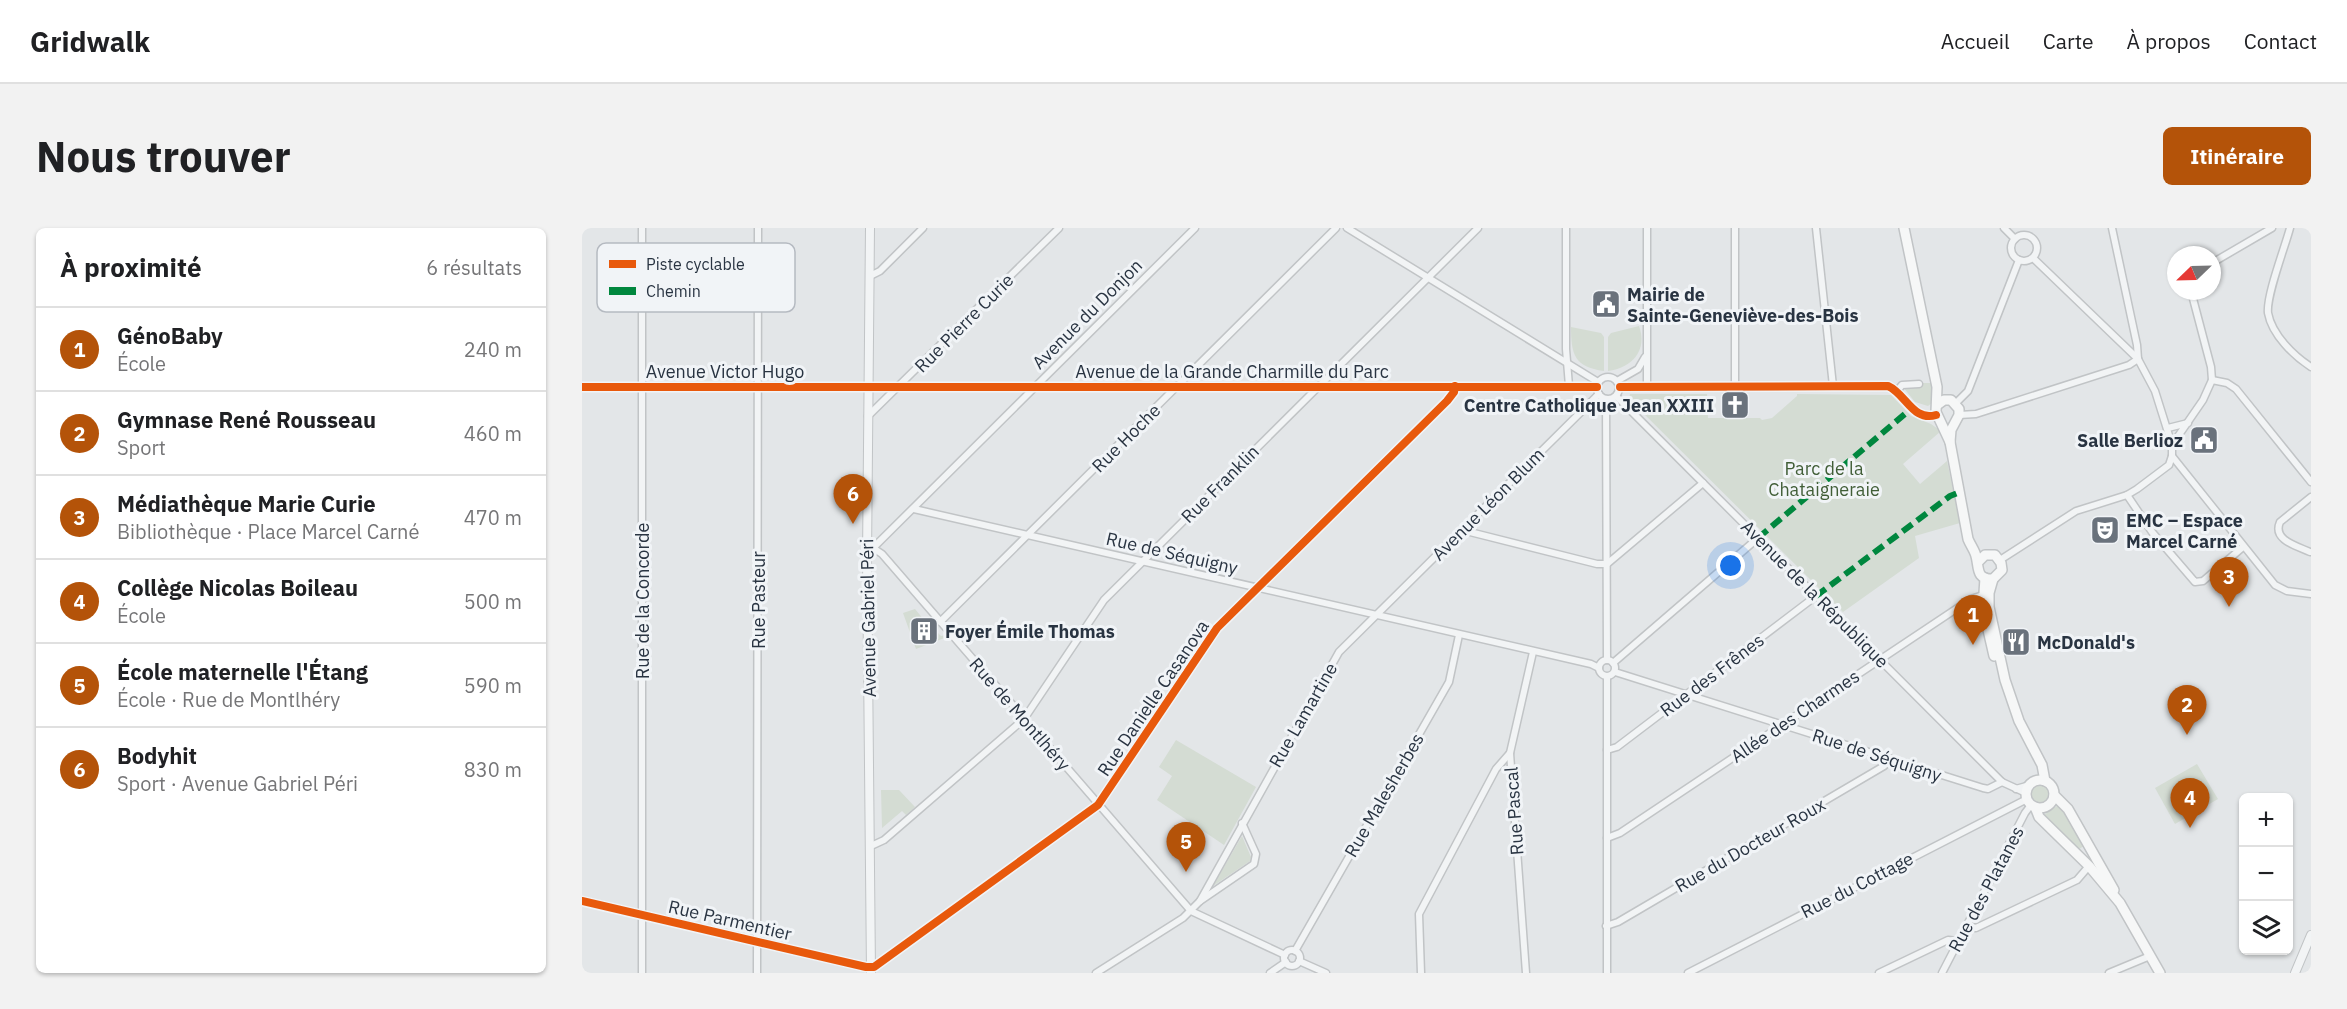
<!DOCTYPE html>
<html lang="fr">
<head>
<meta charset="utf-8">
<style>
  body { margin:0; font-family:"IBM Plex Sans",sans-serif; background:#f2f2f2; color:#202124 }
  .controls { position:absolute; right:18px; bottom:18px; display:grid; overflow:hidden; border-radius:9px; box-shadow:0 2px 4px #0004 }
  .controls button { width:54px; height:54px; display:grid; place-items:center; padding:0; border:0; border-bottom:2px solid #e0e0e0; background:#fff; color:#202124; font:30px sans-serif }
  .compass { position:absolute; left:1585px; top:18px; width:54px; height:54px; border-radius:50%; background:#fff; box-shadow:0 2px 4px #0004; rotate:247deg }
  .you { position:absolute; left:1149px; top:338px; width:21px; height:21px; margin:-15px; border:4px solid #fff; border-radius:50%; background:#1a73e8; box-shadow:0 0 0 9px #1a73e833 }
  .badge { display:grid; place-items:center; width:39px; height:39px; border-radius:50%; background:#b45309; color:#fff; font-size:20px; font-weight:700 }
  .pin { position:absolute; translate:-50% -50px; filter:drop-shadow(0 2px 3px #0008) }
  .pin::after { content:''; position:absolute; top:32px; width:21px; height:18px; background:inherit; clip-path:polygon(0 0,100% 0,50% 100%) }
  .list { margin:0; padding:0; list-style:none }
  h2 { display:flex; justify-content:space-between; align-items:center; height:78px; margin:0; padding:0 24px; font-size:26px }
  h2 small { font-size:20px; font-weight:400; color:#757577 }
  .list li { display:grid; grid-template-columns:39px 1fr auto; gap:18px; align-items:center; box-sizing:border-box; height:84px; padding:0 24px; border-top:2px solid #e0e0e0 }
  .list b { display:block; font-size:22px; white-space:nowrap }
  .list p { margin:0; font-size:20px; white-space:nowrap; color:#757577 }
  .list em { font-size:20px; font-style:normal; color:#757577 }
  .icon { flex:none; width:33px; height:33px; fill:none; stroke:currentColor; stroke-width:2; stroke-linecap:round; stroke-linejoin:round }
  .map { position:relative; flex:none; width:1729px; height:745px; overflow:hidden; border-radius:9px }
  header { display:flex; align-items:center; gap:36px; box-sizing:border-box; height:84px; padding:0 30px; background:#fff; border-bottom:2px solid #e0e0e0 }
  header strong { font-size:28px }
  nav { display:flex; gap:33px; margin-inline-start:auto; font-size:21px }
  .intro { display:flex; align-items:center; justify-content:space-between; box-sizing:border-box; height:144px; padding:0 36px }
  h1 { margin:0; font-size:42px }
  .button { padding:15px 27px; border-radius:9px; background:#b45309; color:#fff; font-size:21px; font-weight:700 }
  main { display:flex; gap:36px; padding:0 36px }
  aside { flex:1; background:#fff; border-radius:9px; box-shadow:0 2px 4px #0004 }
  .map>svg:first-child { display:block }
  .green { fill:#d4dcd3 }
  .lines { fill:none; stroke-linecap:round; stroke-linejoin:round }
  .minor-casing { stroke:#c1c4c6; stroke-width:9 }
  .tertiary-casing { stroke:#c1c4c6; stroke-width:10 }
  .secondary-casing { stroke:#c1c4c6; stroke-width:12 }
  .minor { stroke:#f2f4f5; stroke-width:6 }
  .tertiary { stroke:#f2f4f5; stroke-width:8 }
  .secondary { stroke:#f6f7f7; stroke-width:9 }
  .quiet { stroke:#00873e; stroke-width:6; stroke-dasharray:12 6; stroke-linecap:butt }
  .cycleway-casing { stroke:#f1f4f7; stroke-width:11 }
  .cycleway { stroke:#e8590c; stroke-width:8 }
  .labels { text-anchor:middle; dominant-baseline:central; stroke-width:6; stroke-linejoin:round; paint-order:stroke }
  .poi-label { font-size:18px; font-weight:bold; fill:#293442; stroke:#f1f4f7; text-anchor:start }
  .street-label { font-size:18px; fill:#293442; stroke:#f1f4f7 }
  .park-label { font-size:18px; fill:#415e37; stroke:#f1f4f7 }
  .key { fill:#f1f4f7; stroke:#b5bac1; stroke-width:1.5 }
  .key-label { font-size:16px; fill:#293442 }
</style>
</head>
<body>
<header>
<strong>Gridwalk</strong>
<nav><a>Accueil</a><a>Carte</a><a>À propos</a><a>Contact</a></nav>
</header>
<div class="intro"><h1>Nous trouver</h1><a class="button">Itinéraire</a></div>
<main>
<aside>
<h2>À proximité<small>6 résultats</small></h2>
<ul class="list">
<li><span class="badge">1</span><div><b>GénoBaby</b><p>École</p></div><em>240 m</em></li>
<li><span class="badge">2</span><div><b>Gymnase René Rousseau</b><p>Sport</p></div><em>460 m</em></li>
<li><span class="badge">3</span><div><b>Médiathèque Marie Curie</b><p>Bibliothèque · Place Marcel Carné</p></div><em>470 m</em></li>
<li><span class="badge">4</span><div><b>Collège Nicolas Boileau</b><p>École</p></div><em>500 m</em></li>
<li><span class="badge">5</span><div><b>École maternelle l'Étang</b><p>École · Rue de Montlhéry</p></div><em>590 m</em></li>
<li><span class="badge">6</span><div><b>Bodyhit</b><p>Sport · Avenue Gabriel Péri</p></div><em>830 m</em></li>
</ul>
</aside>
<div class="map">
<svg width="1729" height="745" viewBox="0 0 1729 745">
  <rect width="100%" height="100%" fill="#e3e6e8"/>
  <g class="green">
    <path d="M1057,98C1066,122 1050,140 1026,143V109L1029,105Z"/>
    <path d="M989,99L1019,105L1022,109V143C992,139 989,126 989,99Z"/>
    <path d="M1339,155H1349L1352,163L1351,174L1346,178L1333,174L1321,159L1338,160Z"/>
    <path d="M1048,166H1125L1126,190H1178L1180,192L1190,190L1215,168V166L1309,167L1329,188L1349,196L1359,203L1321,236L1338,256L1365,233L1378,295L1333,308L1337,330L1261,384L1047,171Z"/>
    <path d="M333,381L347,398L341,393L333,402L342,410L343,414L353,407L349,400L355,398L357,400L353,402L359,408L364,407L365,409L334,421L321,385Z"/>
    <path d="M594,512L674,559L642,617L575,572L590,548L577,539Z"/>
    <path d="M1615,536L1636,571L1593,596L1573,560Z"/>
    <circle cx="1458" cy="566" r="9"/>
    <path d="M299,562H317L333,579L324,587L320,583L300,600Z"/>
    <path d="M1475,578L1484,585L1501,616L1502,618L1497,621L1462,587Z"/>
    <path d="M660,608L669,629L668,633L631,658Z"/>
  </g>
  <g class="lines">
    <g class="minor-casing">
      <g id="minor">
        <path d="M765,0L1016,154"/>
        <path d="M984,0V121L987,158"/>
        <path d="M1065,0V159"/>
        <path d="M1153,0V158"/>
        <path d="M1234,0L1251,158"/>
        <path d="M1422,0L1433,11"/>
        <path d="M1530,0L1555,117L1556,131"/>
        <path d="M1708,0C1703,19 1684,68 1686,85C1690,107 1712,128 1729,139"/>
        <circle cx="1442" cy="20" r="13"/>
        <path d="M1451,30L1556,131L1573,163L1590,217V228L1693,357L1705,363L1729,366"/>
        <path d="M1630,35L1690,0"/>
        <path d="M288,48L298,43L341,0"/>
        <circle cx="1026" cy="160" r="11"/>
        <path d="M1630,152L1645,155L1654,161L1729,254"/>
        <path d="M1035,153L1056,141L1063,129"/>
        <path d="M0,159H1015"/>
        <path d="M1038,159L1306,158C1324,166 1331,194 1354,187"/>
        <path d="M1315,163L1320,157L1337,156"/>
        <path d="M1034,168L1420,554L1444,565"/>
        <path d="M1024,171L1025,432"/>
        <path d="M1374,175L1386,163L1437,32"/>
        <path d="M1377,187L1394,186L1547,137L1556,131"/>
        <path d="M286,188L477,0"/>
        <path d="M1586,200L1606,195"/>
        <path d="M1590,217L1621,172L1630,152L1629,139L1609,63"/>
        <path d="M1545,267L1570,304L1613,354L1621,353L1661,319"/>
        <path d="M332,281L1009,436L1017,440"/>
        <path d="M880,302L1015,336H1025L1121,255"/>
        <path d="M291,320L300,326L609,683L703,727"/>
        <path d="M291,320L613,0"/>
        <path d="M1728,324C1715,318 1690,312 1698,294L1729,269"/>
        <path d="M1418,332L1494,283L1545,267L1555,261L1587,237L1590,228"/>
        <path d="M358,394L754,0"/>
        <circle cx="1025" cy="440" r="8"/>
        <path d="M1031,435L1176,310"/>
        <path d="M1033,444L1401,560L1406,561L1420,554"/>
        <path d="M1025,522L1035,519L1234,368"/>
        <path d="M1434,561L1448,557"/>
        <path d="M1025,610L1038,605L1389,371L1401,367"/>
        <path d="M289,618L302,612L442,491L522,372L896,0"/>
        <path d="M0,673L284,739H292L516,577L635,400L865,173L872,164L873,158"/>
        <path d="M618,673L757,424L1017,166"/>
        <path d="M1024,698L1036,694L1302,538L1309,531"/>
        <path d="M1384,698L1394,700L1495,652L1507,638"/>
        <circle cx="710" cy="730" r="8"/>
        <path d="M713,723L867,454L877,407"/>
        <path d="M717,733L744,745"/>
        <path d="M60,745V0"/>
        <path d="M175,745L176,0"/>
        <path d="M514,745L601,690L618,673L672,636L674,626L660,595"/>
        <path d="M688,745L704,734"/>
        <path d="M839,745L837,686L914,541L928,525"/>
        <path d="M944,745L928,525L951,424"/>
        <path d="M1025,745V449"/>
        <path d="M1106,745L1445,571"/>
        <path d="M1297,745L1366,712L1376,713"/>
        <path d="M1360,745L1443,585L1449,577"/>
        <path d="M1527,745L1568,728"/>
      </g>
    </g>
    <g class="tertiary-casing">
      <g id="tertiary">
        <path d="M288,0L285,330L289,745"/>
        <path d="M1713,745L1729,707"/>
      </g>
    </g>
    <g class="secondary-casing">
      <g id="secondary">
        <path d="M1322,0L1355,159L1354,184L1368,214L1386,311C1388,316 1391,320 1393,325C1398,337 1392,352 1411,351L1420,342L1419,335L1413,327H1403L1396,334"/>
        <path d="M1355,177L1362,172H1369L1377,181V187L1369,202L1368,214"/>
        <path d="M1403,350L1401,380L1412,428"/>
        <path d="M1411,351L1407,365V379L1423,452L1437,493L1460,537L1463,553"/>
        <circle cx="1458" cy="566" r="14"/>
        <path d="M1472,567L1486,581L1532,662"/>
        <path d="M1453,579L1457,589L1507,638L1538,675L1578,745"/>
      </g>
    </g>
    <use href="#minor" class="minor"/>
    <use href="#tertiary" class="tertiary"/>
    <use href="#secondary" class="secondary"/>
    <g class="quiet">
      <path d="M1176,310L1330,180"/>
      <path d="M1234,368L1368,268L1378,264"/>
    </g>
    <g class="cycleway-casing">
      <g id="cycleway">
        <path d="M0,159H1015"/>
        <path d="M1038,159L1306,158C1324,166 1331,194 1354,187"/>
        <path d="M0,673L284,739H292L516,577L635,400L865,173L872,164L873,158"/>
      </g>
    </g>
    <use href="#cycleway" class="cycleway"/>
  </g>
  <defs>
    <g id="civic-square" transform="scale(1.5)"><rect x="-9" y="-9" width="18" height="18" rx="4" fill="#6a727c" stroke="#f1f4f7"/><path d="M-.6-6.5H3V-4.5H.6V-3L4-1V1h2V6H-6V1h2V-1L-.6-3ZM-1.2 2.5V6h2.4V2.5Z" fill="#fff"/></g>
    <g id="church-square" transform="scale(1.5)"><rect x="-9" y="-9" width="18" height="18" rx="4" fill="#6a727c" stroke="#f1f4f7"/><path d="M-1.2-6h2.4v3.5h3.3v2.4h-3.3V6h-2.4V-.1h-3.3v-2.4h3.3Z" fill="#fff"/></g>
    <g id="theatre-square" transform="scale(1.5)"><rect x="-9" y="-9" width="18" height="18" rx="4" fill="#6a727c" stroke="#f1f4f7"/><path d="M-5-5.5Q0-4 5-5.5V0Q5 5 0 6Q-5 5-5 0ZM-3.3-2.5H-1v1.5H-3.3ZM1-2.5H3.3v1.5H1ZM-2.8 1Q0 5.5 2.8 1Z" fill="#fff"/></g>
    <g id="building-square" transform="scale(1.5)"><rect x="-9" y="-9" width="18" height="18" rx="4" fill="#6a727c" stroke="#f1f4f7"/><path d="M-4-6H4V6H1V3H-1V6H-4ZM-2.5-4.3h1.7v1.8h-1.7ZM.8-4.3h1.7v1.8H.8ZM-2.5-1h1.7V.8h-1.7ZM.8-1h1.7V.8H.8Z" fill="#fff"/></g>
    <g id="restaurant-square" transform="scale(1.5)"><rect x="-9" y="-9" width="18" height="18" rx="4" fill="#6a727c" stroke="#f1f4f7"/><path d="M-5-6h1v4h1v-4h1v4h1v-4h1v5L-1.5 .5V6h-2V.5L-5-1ZM5-6V6H3V1.5H1.5Q1.5-4 5-6Z" fill="#fff"/></g>
  </defs>
  <g fill-rule="evenodd">
    <use href="#civic-square" x="1024" y="76"/>
    <use href="#church-square" x="1153" y="177"/>
    <use href="#civic-square" x="1622" y="212"/>
    <use href="#theatre-square" x="1523" y="302"/>
    <use href="#building-square" x="342" y="403"/>
    <use href="#restaurant-square" x="1434" y="414"/>
  </g>
  <g class="labels">
    <g class="poi-label">
      <text x="1045" y="66">Mairie de<tspan x="1045" dy="21">Sainte-Geneviève-des-Bois</tspan></text>
      <text x="1132" y="177" text-anchor="end">Centre Catholique Jean XXIII</text>
      <text x="1601" y="212" text-anchor="end">Salle Berlioz</text>
      <text x="1544" y="292">EMC – Espace<tspan x="1544" dy="21">Marcel Carné</tspan></text>
      <text x="363" y="403">Foyer Émile Thomas</text>
      <text x="1455" y="414">McDonald's</text>
    </g>
    <g class="street-label">
      <text transform="translate(505 86) rotate(-45)">Avenue du Donjon</text>
      <text transform="translate(382 95) rotate(-45)">Rue Pierre Curie</text>
      <text x="143" y="143">Avenue Victor Hugo</text>
      <text x="650" y="143">Avenue de la Grande Charmille du Parc</text>
      <text transform="translate(544 210) rotate(-45)">Rue Hoche</text>
      <text transform="translate(638 256) rotate(-45)">Rue Franklin</text>
      <text transform="translate(906 276) rotate(-45)">Avenue Léon Blum</text>
      <text transform="translate(590 325) rotate(13)">Rue de Séquigny</text>
      <text transform="translate(1233 366) rotate(45)">Avenue de la République</text>
      <text transform="translate(176 372) rotate(-90)">Rue Pasteur</text>
      <text transform="translate(60 373) rotate(-90)">Rue de la Concorde</text>
      <text transform="translate(286 390) rotate(-91)">Avenue Gabriel Péri</text>
      <text transform="translate(1130 447) rotate(-37)">Rue des Frênes</text>
      <text transform="translate(571 470) rotate(-56)">Rue Danielle Casanova</text>
      <text transform="translate(438 486) rotate(49)">Rue de Montlhéry</text>
      <text transform="translate(721 487) rotate(-60)">Rue Lamartine</text>
      <text transform="translate(1213 488) rotate(-34)">Allée des Charmes</text>
      <text transform="translate(1295 527) rotate(18)">Rue de Séquigny</text>
      <text transform="translate(802 567) rotate(-60)">Rue Malesherbes</text>
      <text transform="translate(932 583) rotate(-94)">Rue Pascal</text>
      <text transform="translate(1168 617) rotate(-30)">Rue du Docteur Roux</text>
      <text transform="translate(1275 657) rotate(-27)">Rue du Cottage</text>
      <text transform="translate(1404 661) rotate(-62)">Rue des Platanes</text>
      <text transform="translate(148 692) rotate(13)">Rue Parmentier</text>
    </g>
    <g class="park-label">
      <text x="1242" y="240">Parc de la<tspan x="1242" dy="21">Chataigneraie</tspan></text>
    </g>
  </g>
  <rect x="15" y="15" width="198" height="69" rx="9" class="key"/>
  <rect x="27" y="32" width="27" height="8" fill="#e8590c"/>
  <rect x="27" y="59" width="27" height="8" fill="#00873e"/>
  <g class="key-label">
    <text x="64" y="42">Piste cyclable</text>
    <text x="64" y="69">Chemin</text>
  </g>
</svg>
<div class="controls">
<button>+</button>
<button>−</button>
<button><svg class="icon" aria-label="layers" viewBox="0 0 24 24"><path d="M12 4l9 5-9 5-9-5zM3 14l9 5 9-5"/></svg></button>
</div>
<svg class="compass" viewBox="-18 -18 36 36"><path d="M0-13l5 13h-10z" fill="#e53935"/><path d="M0 13l5-13h-10z" fill="#757577"/></svg>
<div class="you"></div>
<div class="pin badge" style="left:1391px;top:417px">1</div>
<div class="pin badge" style="left:1605px;top:507px">2</div>
<div class="pin badge" style="left:1647px;top:379px">3</div>
<div class="pin badge" style="left:1608px;top:600px">4</div>
<div class="pin badge" style="left:604px;top:644px">5</div>
<div class="pin badge" style="left:271px;top:296px">6</div>
</div>
</main>
</body>
</html>
